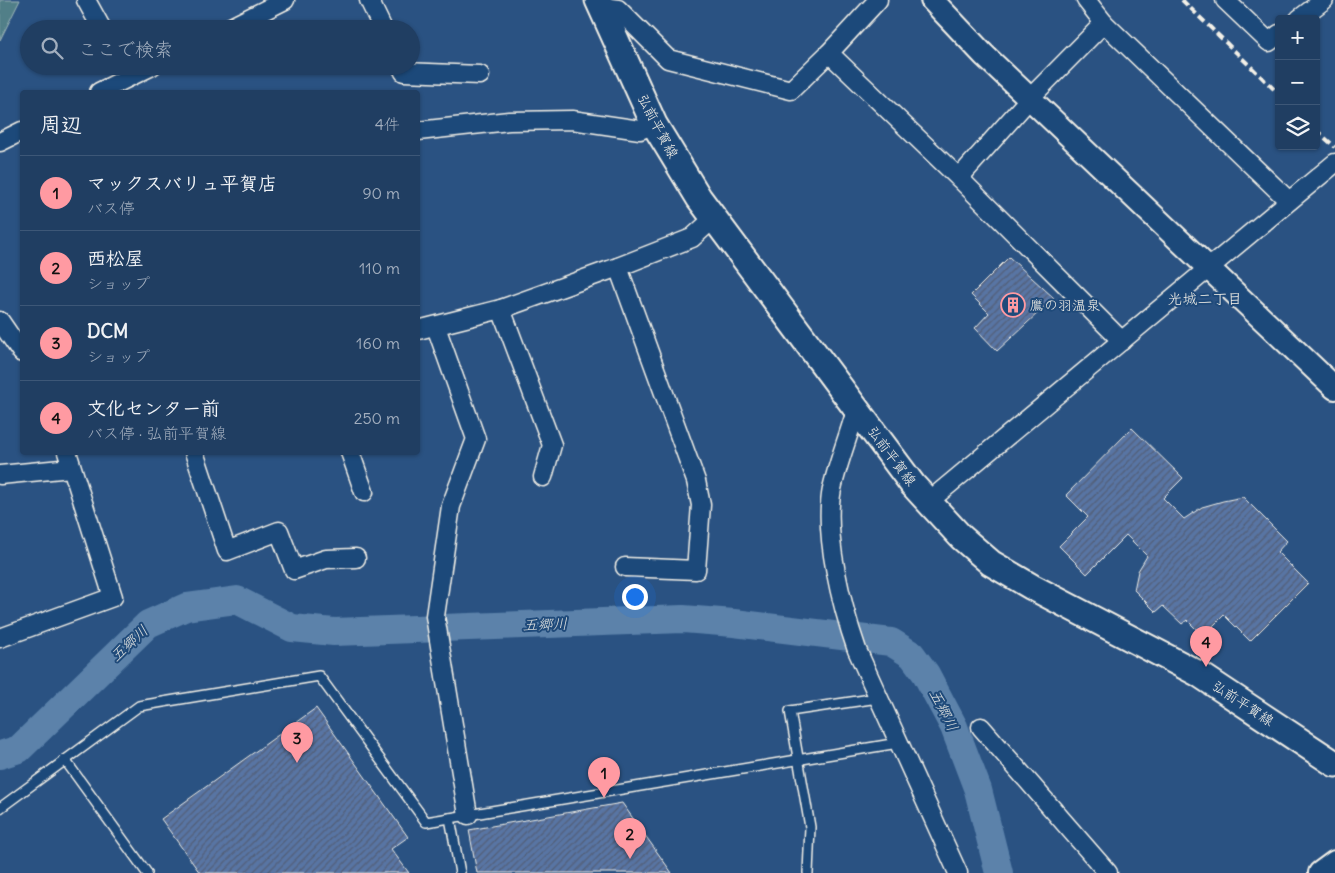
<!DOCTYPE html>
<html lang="ja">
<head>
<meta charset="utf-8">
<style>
  body { margin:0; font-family:Delius,"Klee One",sans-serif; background:#284568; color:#f1f3f6 }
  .controls { position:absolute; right:15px; top:15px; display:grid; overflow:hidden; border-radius:5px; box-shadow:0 1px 4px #0004 }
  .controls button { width:45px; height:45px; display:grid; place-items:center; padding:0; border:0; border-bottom:1px solid #3d5777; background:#203e62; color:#f1f3f6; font:25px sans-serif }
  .you { position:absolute; left:634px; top:596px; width:18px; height:18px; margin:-12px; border:4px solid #fff; border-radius:50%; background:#1a73e8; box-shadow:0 0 0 8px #1a73e833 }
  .badge { display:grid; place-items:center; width:32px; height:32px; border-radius:50%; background:#ff9aa2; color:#111; font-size:16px; font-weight:700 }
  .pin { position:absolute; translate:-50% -41px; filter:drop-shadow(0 1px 2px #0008) }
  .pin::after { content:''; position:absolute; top:26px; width:18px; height:15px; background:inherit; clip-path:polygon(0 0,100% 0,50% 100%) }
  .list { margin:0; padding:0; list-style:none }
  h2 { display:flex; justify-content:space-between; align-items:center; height:65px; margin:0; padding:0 20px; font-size:21px }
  h2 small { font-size:16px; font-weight:400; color:#a2aebe }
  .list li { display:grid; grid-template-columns:32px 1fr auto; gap:15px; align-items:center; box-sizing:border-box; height:75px; padding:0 20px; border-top:1px solid #3d5777 }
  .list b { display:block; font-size:19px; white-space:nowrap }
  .list p { margin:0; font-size:16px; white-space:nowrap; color:#a2aebe }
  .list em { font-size:16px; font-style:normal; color:#a2aebe }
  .icon { flex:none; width:28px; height:28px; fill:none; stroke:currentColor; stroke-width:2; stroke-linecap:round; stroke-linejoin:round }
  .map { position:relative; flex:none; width:1335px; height:873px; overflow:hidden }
  .search { position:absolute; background:#203e62; box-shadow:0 1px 4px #0004; left:20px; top:20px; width:400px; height:55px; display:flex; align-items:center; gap:12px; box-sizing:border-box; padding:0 18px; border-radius:28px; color:#a2aebe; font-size:19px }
  .panel { position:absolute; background:#203e62; box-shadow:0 1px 4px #0004; left:20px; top:90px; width:400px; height:365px; border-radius:5px }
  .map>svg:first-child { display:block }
  .green { fill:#517f88; stroke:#a2b8b8 }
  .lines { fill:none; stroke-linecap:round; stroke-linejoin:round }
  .river { stroke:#5b82aa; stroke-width:28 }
  .building { fill:url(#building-hatch); stroke:#f4f1e8 }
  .service-casing { stroke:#f4f1e8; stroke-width:12 }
  .minor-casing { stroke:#f4f1e8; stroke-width:21 }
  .tertiary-casing { stroke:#f4f1e8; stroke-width:26 }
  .secondary-casing { stroke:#f4f1e8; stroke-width:29 }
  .service { stroke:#1f4a7a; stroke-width:9 }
  .minor { stroke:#1f4a7a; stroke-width:18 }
  .tertiary { stroke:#1f4a7a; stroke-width:22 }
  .secondary { stroke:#1f4a7a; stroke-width:25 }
  .rail { stroke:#f4f1e8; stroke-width:4; stroke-dasharray:8 4; stroke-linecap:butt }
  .labels { text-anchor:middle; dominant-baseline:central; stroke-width:4; stroke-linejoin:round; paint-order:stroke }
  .street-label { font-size:14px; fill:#f4f1e8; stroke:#1f4a7a }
  .poi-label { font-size:14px; fill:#f4f1e8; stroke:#1f4a7a; text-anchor:start }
  .neighbourhood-label { font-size:15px; fill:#f4f1e8; stroke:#1f4a7a }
  .water-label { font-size:15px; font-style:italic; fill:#dde0df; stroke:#1f4a7a }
</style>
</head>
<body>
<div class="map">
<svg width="1335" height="873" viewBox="0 0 1335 873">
  <defs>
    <pattern id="building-hatch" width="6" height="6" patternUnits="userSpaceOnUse" patternTransform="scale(1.25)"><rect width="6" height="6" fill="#5975a4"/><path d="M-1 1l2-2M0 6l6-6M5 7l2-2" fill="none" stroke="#515e75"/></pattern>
  </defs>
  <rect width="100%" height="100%" fill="#2a5282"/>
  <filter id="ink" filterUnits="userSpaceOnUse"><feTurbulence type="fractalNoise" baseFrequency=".02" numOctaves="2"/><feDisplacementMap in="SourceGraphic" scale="10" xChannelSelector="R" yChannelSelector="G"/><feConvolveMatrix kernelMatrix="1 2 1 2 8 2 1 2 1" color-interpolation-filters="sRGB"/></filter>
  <g filter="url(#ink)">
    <path class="green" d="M0,0H20L0,40Z"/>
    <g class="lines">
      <path class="river" d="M0,755L19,749L148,624L186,607L237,600L292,628L334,632L683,619L734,623L891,642L912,655L926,674L954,727L978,790L999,873"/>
    </g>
    <g class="building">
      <path d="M1009,257L1054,298L997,351L975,328L989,313L971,295Z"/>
      <path d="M1132,428L1183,478L1163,498L1184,519L1202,507L1223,501L1243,497L1287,541L1277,552L1308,583L1250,641L1224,615L1203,636L1187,620L1182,624L1163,606L1156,612L1134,590L1138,571L1147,556L1126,535L1087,574L1059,546L1088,517L1066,495Z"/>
      <path d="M316,708L408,837L391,849L409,873H200L161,819Z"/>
      <path d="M622,803L672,873H477L469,830Z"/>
    </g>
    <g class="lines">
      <g class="service-casing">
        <g id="service">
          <path d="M65,760L147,873"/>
          <path d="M0,808L139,706L319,676L426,822L898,743"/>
          <path d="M450,818L460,873"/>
          <path d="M808,873L810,827L790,711L878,698"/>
        </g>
      </g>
      <g class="minor-casing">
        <g id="minor">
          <path d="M86,0L102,29"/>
          <path d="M369,0L383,29"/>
          <path d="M878,0L829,53L959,178L1122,341"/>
          <path d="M1086,0L1104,23L1289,201"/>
          <path d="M1225,0L1269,42L1279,34"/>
          <path d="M603,7L618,9L668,59L791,90L829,53"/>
          <path d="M1299,19L1324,0"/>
          <path d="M227,29L285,0"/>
          <path d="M401,66L404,72L480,75"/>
          <path d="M99,92L152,66"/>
          <path d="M418,131L509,121L572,120L640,130L654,124"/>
          <path d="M0,142L22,131"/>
          <path d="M959,178L1030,98L1104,23"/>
          <path d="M618,267L696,481L701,505L696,570L625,567"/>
          <path d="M501,309L552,445L543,477"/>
          <path d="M0,321L22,353"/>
          <path d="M436,327L476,439L451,506L435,616L468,815"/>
          <path d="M418,330L501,309L618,267L692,238L714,218"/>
          <path d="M860,413L853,420C846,443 837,466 832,489C823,534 842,607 857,650L958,873"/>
          <path d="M194,452L227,551L279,531L294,570L326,559L356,558"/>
          <path d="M350,452L364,492"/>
          <path d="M0,475L71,468"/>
          <path d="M928,502L1335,163"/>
          <path d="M0,638L113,597L67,452"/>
          <path d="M981,727L1108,873"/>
        </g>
      </g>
      <g class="tertiary-casing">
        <g id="tertiary">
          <path d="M932,0L984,55L1335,388"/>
          <path d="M1320,873L1335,862"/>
        </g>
      </g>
      <g class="secondary-casing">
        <path id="secondary" d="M598,0L654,124L699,198L913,485L961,537L991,563L1032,587L1199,674L1335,764"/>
      </g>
      <use href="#service" class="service"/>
      <use href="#minor" class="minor"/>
      <use href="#tertiary" class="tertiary"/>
      <use href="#secondary" class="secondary"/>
      <g class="rail">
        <path d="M1182,0L1279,94"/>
        <path d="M1316,130L1335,147"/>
      </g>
    </g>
  </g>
  <defs>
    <g id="building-ring" transform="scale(1.25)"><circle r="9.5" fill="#1f4a7a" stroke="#ff9aa2" stroke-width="1.5"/><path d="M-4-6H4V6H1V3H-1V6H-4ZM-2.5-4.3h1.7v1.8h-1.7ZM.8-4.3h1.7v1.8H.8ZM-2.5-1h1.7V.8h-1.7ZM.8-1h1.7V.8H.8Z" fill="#ff9aa2"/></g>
  </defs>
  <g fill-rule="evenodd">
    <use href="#building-ring" x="1013" y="305"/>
  </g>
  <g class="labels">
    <g class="street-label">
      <text transform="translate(658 126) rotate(62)">弘前平賀線</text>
      <text transform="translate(892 456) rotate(53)">弘前平賀線</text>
      <text transform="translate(1243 703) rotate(33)">弘前平賀線</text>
    </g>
    <g class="poi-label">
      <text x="1030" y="305">鷹の羽温泉</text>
    </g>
    <g class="neighbourhood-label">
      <text x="1205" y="298">光城二丁目</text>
    </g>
    <g class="water-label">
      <text transform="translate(545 624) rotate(-2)">五郷川</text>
      <text transform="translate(129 643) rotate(-43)">五郷川</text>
      <text transform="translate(944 710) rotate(63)">五郷川</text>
    </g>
  </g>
</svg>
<div class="controls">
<button>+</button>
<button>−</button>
<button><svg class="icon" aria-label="layers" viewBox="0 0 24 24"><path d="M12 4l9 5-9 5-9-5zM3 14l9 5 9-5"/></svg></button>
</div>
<div class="you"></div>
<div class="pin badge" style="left:604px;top:798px">1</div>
<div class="pin badge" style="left:630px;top:859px">2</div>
<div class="pin badge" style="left:297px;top:763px">3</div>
<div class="pin badge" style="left:1206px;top:667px">4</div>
<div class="search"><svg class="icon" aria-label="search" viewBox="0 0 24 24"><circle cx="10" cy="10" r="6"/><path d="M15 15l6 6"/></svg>ここで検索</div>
<section class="panel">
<h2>周辺<small>4件</small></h2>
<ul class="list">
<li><span class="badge">1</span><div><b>マックスバリュ平賀店</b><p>バス停</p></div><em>90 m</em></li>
<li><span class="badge">2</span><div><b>西松屋</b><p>ショップ</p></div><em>110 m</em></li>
<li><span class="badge">3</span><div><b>DCM</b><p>ショップ</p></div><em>160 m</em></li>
<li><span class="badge">4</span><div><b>文化センター前</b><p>バス停 · 弘前平賀線</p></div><em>250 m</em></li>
</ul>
</section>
</div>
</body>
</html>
